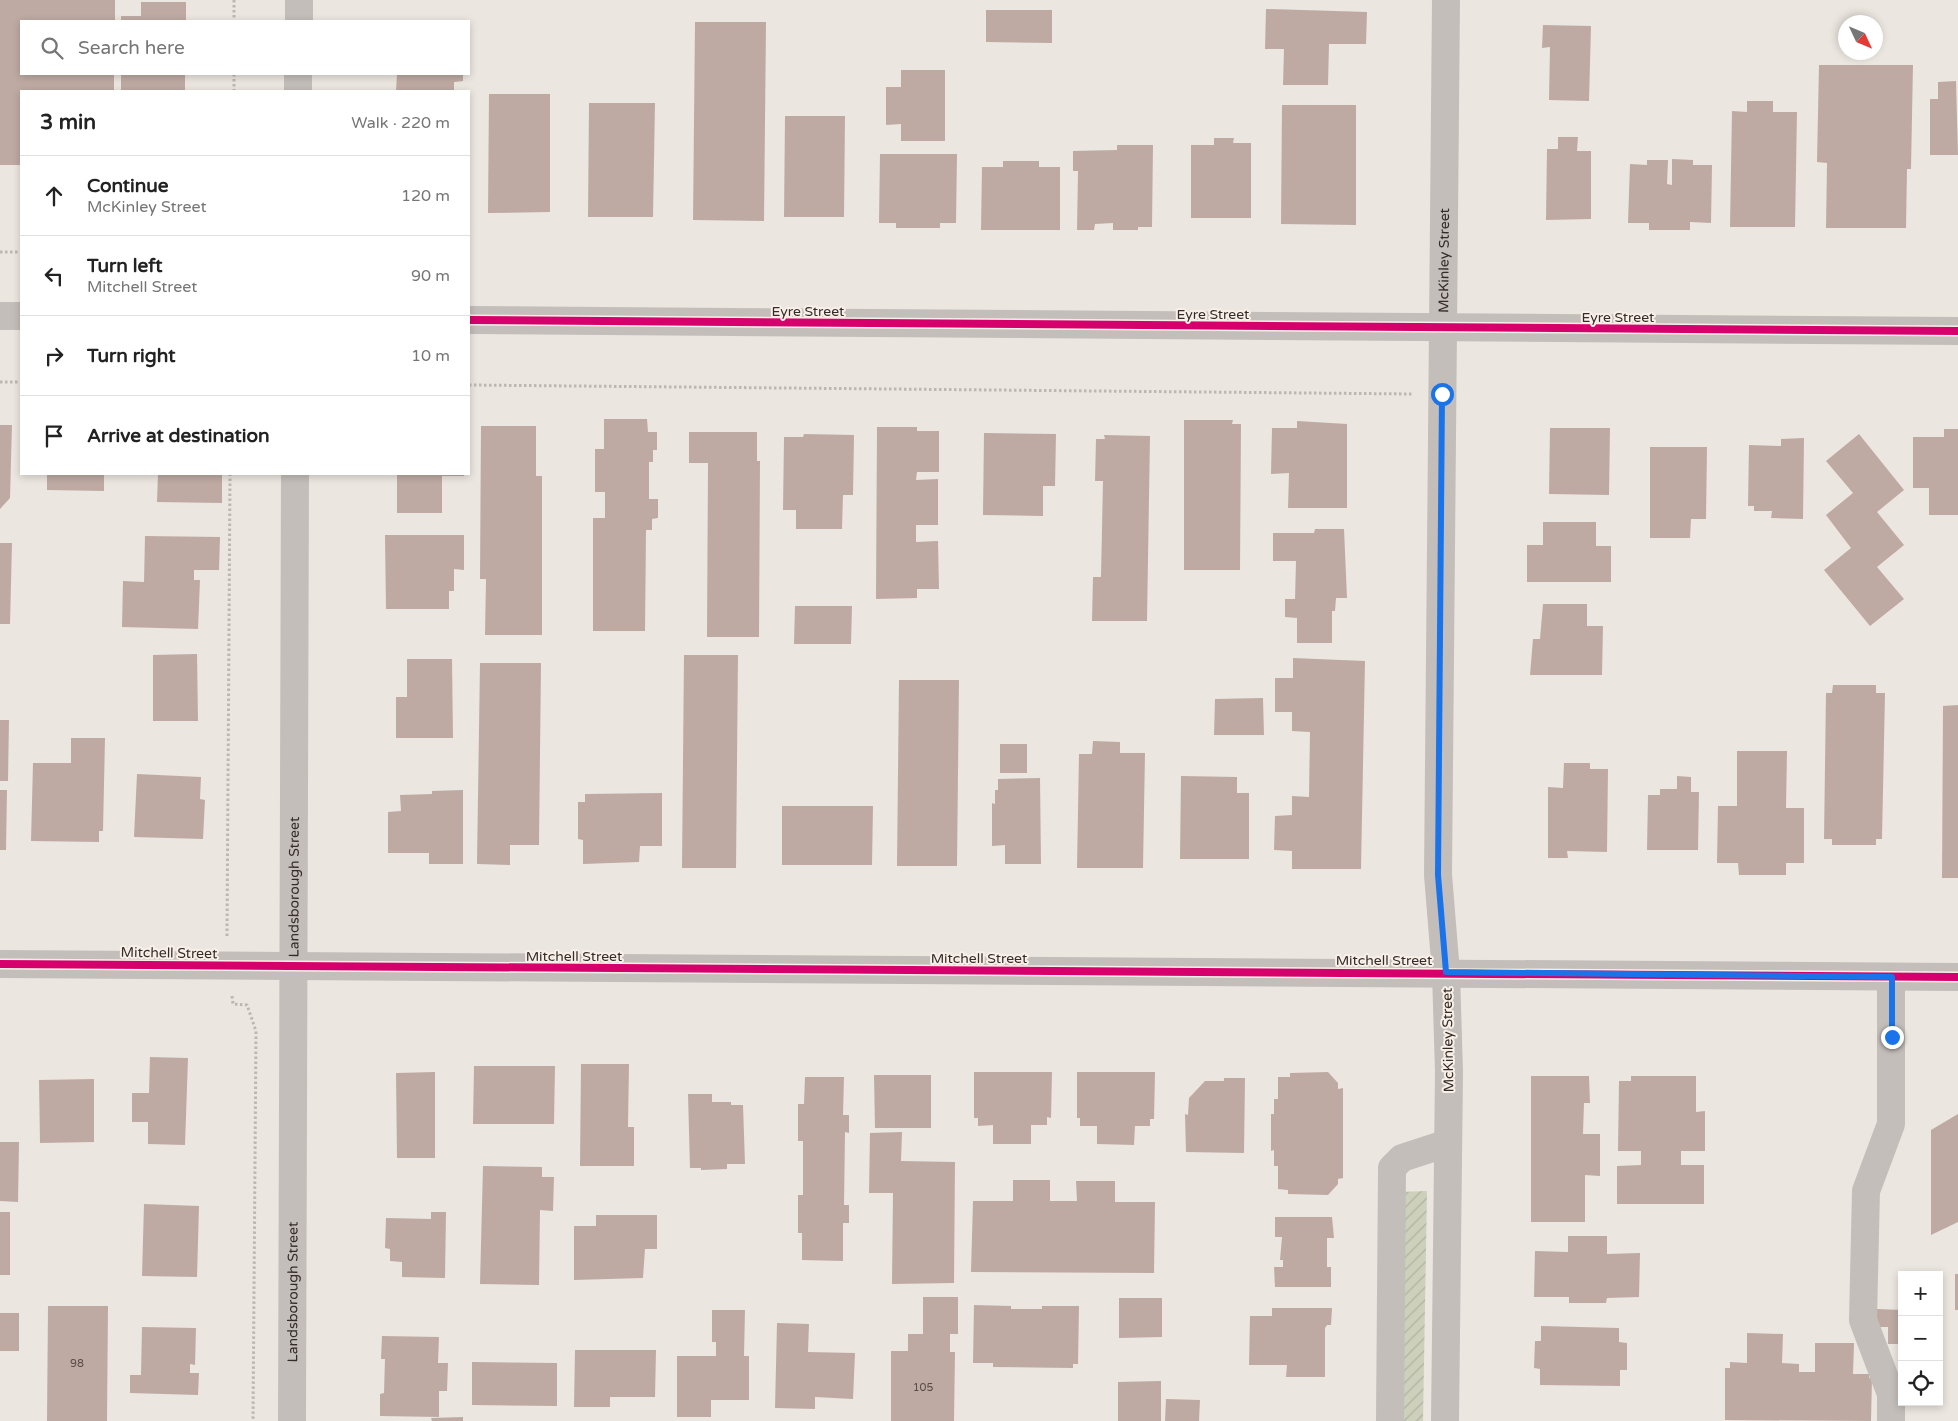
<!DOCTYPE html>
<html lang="en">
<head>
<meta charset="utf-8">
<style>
  body { margin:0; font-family:"Varela Round",sans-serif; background:#f2f2f2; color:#222 }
  .controls { position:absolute; right:15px; bottom:15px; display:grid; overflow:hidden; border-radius:0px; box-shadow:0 2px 8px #0003 }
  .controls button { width:45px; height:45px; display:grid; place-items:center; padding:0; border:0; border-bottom:1px solid #e0e0e0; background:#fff; color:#222; font:25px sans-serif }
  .compass { position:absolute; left:1838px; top:15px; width:45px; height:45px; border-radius:50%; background:#fff; box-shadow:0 2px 8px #0003; rotate:134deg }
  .stop { position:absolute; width:15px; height:15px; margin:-11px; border:4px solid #1a73e8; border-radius:50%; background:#fff }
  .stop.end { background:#1a73e8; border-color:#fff; box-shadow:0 1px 5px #0008 }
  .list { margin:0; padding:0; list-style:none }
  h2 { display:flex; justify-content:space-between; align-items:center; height:65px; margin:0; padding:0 20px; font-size:21px }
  h2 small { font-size:16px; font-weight:400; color:#767676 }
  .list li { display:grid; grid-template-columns:32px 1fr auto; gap:15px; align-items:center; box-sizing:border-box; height:80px; padding:0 20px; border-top:1px solid #e0e0e0 }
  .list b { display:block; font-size:19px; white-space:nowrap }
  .list p { margin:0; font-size:16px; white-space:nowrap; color:#767676 }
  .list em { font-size:16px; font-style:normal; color:#767676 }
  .icon { flex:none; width:28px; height:28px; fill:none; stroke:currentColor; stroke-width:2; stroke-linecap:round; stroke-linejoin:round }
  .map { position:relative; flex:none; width:1958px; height:1421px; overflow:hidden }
  .search { position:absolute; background:#fff; box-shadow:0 2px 8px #0003; left:20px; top:20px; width:450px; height:55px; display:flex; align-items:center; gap:12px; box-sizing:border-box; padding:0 18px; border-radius:0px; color:#767676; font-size:19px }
  .panel { position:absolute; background:#fff; box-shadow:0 2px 8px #0003; left:20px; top:90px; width:450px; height:385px; border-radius:0px }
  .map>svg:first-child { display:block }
  .garden { fill:url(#garden-furrows) }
  .building { fill:#beaaa3 }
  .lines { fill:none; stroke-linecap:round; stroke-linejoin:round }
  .path { stroke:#bdb6b2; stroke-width:3; stroke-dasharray:2.5 2.5; stroke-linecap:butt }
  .minor { stroke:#c4beba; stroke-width:28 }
  .cycleway-casing { stroke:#f8f0e8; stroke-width:11 }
  .cycleway { stroke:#d6006c; stroke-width:8 }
  .route { stroke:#1a73e8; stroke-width:6 }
  .labels { text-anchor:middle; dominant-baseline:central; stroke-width:4; stroke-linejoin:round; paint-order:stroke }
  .number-label { font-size:11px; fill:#574c47 }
  .street-label { font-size:14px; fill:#352c28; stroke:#f8f0e8 }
</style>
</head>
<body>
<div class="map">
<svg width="1958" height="1421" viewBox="0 0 1958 1421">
  <defs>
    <pattern id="garden-furrows" width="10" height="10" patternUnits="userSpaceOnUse" patternTransform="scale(1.25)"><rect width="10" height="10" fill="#cdd0bb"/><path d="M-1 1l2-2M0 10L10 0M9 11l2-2" fill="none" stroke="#b1b3a1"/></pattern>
  </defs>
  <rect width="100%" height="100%" fill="#ece6e0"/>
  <path class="garden" d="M1427,1191L1423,1421H1400L1397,1192Z"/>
  <g class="building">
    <path d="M0,0H115V21H21V74H114V91H21V165H0Z"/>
    <path d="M141,2H186V21H121V16H141Z"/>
    <path d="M1266,9L1367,12L1366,44H1329L1328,85H1283L1284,49H1265Z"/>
    <path d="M986,10H1052V43L986,42Z"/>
    <path d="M695,22H766L764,221L693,220Z"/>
    <path d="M1543,25L1591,26L1589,101L1549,100L1550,47L1542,48Z"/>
    <path d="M1819,65H1913L1911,169H1907L1906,228H1826L1827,163L1817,162Z"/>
    <path d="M901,70H945V141H901V124L886,125V87H901Z"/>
    <rect x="121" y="74" width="64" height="17"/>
    <path d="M397,74H463V81L454,82V91H396Z"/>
    <path d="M1956,81L1958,155H1930V99H1938V82Z"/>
    <path d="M489,94H550V212L488,213Z"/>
    <path d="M1747,101H1773V112H1797L1795,227H1730L1732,111L1747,112Z"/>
    <path d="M589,103H655L653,217H588Z"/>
    <path d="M1282,105H1356V225L1281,224Z"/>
    <path d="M785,116H845L844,217H784Z"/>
    <path d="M1558,137H1578L1577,151H1591V219L1546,220L1547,149H1558Z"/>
    <path d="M1214,138H1234L1233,143H1251V218H1191V145H1214Z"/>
    <path d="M1117,145H1153L1152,227H1138V230H1113V223L1095,224L1094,230H1077L1078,171H1073V151L1117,150Z"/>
    <path d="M880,154H957L956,223H940V228H896V223H879Z"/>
    <path d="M1672,159L1693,160V165H1712L1711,223L1690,222V230H1649V223H1628L1630,164L1647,165V160H1668L1667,184L1672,185Z"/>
    <path d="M1003,161H1039V167H1060V230H981L982,167H1003Z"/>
    <path d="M604,419H647L648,432H657V450H653V462H649V499H658V518L652,519V530H646L645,631H593V518H605V492H595V449H604Z"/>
    <path d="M1184,420H1233L1232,424H1241L1240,570H1184Z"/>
    <path d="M1297,421L1347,424V508H1288L1289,473L1271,474L1272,428H1297Z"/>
    <path d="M0,425H12L10,498L0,509Z"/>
    <path d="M481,426H536V476H542V635H485L486,579H480Z"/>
    <path d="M877,427H917V431H939V472H917L916,480L938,479V525H916V542L938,541L939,589H917V598L876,599Z"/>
    <path d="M1550,428H1610L1609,495L1549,494Z"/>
    <path d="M1944,429H1958V515H1929V488H1913V437H1944Z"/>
    <path d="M689,432H757V461H760L759,637H707L708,463H689Z"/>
    <path d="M984,433L1056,434L1055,486H1043V516L983,515Z"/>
    <path d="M804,434L854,435L853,495H843L842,529H796V510H783L784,437H803Z"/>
    <path d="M1859,434L1904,490L1877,512L1904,545L1877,567L1904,599L1870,626L1824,570L1851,548L1826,515L1853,493L1826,461Z"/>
    <path d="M1104,435L1150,436L1147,621H1092L1093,577H1101L1103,481H1095L1096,439H1105Z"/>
    <path d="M1804,438L1803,519L1771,518L1772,511H1754V506H1748L1749,445L1781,446V439Z"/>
    <path d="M1650,447H1707L1706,519H1691L1690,538H1650Z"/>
    <path d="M47,474H104V491L47,490Z"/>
    <path d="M158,474H222V503L157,502Z"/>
    <path d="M397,474H464V476H442V513H397Z"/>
    <path d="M1543,522H1596V546H1611V582H1527V545H1543Z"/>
    <path d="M1315,529H1344L1347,598H1336L1335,611H1332V643H1297V618L1285,617V599H1295L1296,561H1273V533H1314Z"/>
    <path d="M385,535H464V570L454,569V591H449V609H386Z"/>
    <path d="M145,536L220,537L219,570H194V580H200L198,629L122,627L123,581L144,582Z"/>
    <path d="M0,543H12L10,624H0Z"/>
    <path d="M1543,604H1587V626H1603L1602,675H1530L1533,639H1540Z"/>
    <path d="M795,606H852L851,644H794Z"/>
    <path d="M197,654L198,721H153V655Z"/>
    <path d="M684,655H738L736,868H682Z"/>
    <path d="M1293,658L1365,661L1361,869H1292V851L1274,850L1275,816L1292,815V796L1309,797L1310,732L1292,731V712H1275V678H1293Z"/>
    <path d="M407,659H452L453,738H396V697H407Z"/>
    <path d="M480,663H541L539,845H510V865L477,864Z"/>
    <path d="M899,680H959L957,866H897Z"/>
    <path d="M1833,685H1876V693H1885L1882,839H1876V845H1832V839H1824L1826,693H1832Z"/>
    <path d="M1263,698L1264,735H1214L1215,699Z"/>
    <path d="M1958,705V878H1942L1943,706Z"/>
    <path d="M0,720H9L8,781H0Z"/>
    <path d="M71,738H105L103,831H99V842L31,841L33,763H71Z"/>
    <path d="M1093,741L1120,742V753H1145L1143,868H1077L1079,754H1092Z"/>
    <rect x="1000" y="744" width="27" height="29"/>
    <path d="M1737,751H1787L1786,808H1804V863H1786V875H1739L1738,863H1717L1718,806H1737Z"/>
    <path d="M1564,763H1590V769H1608L1607,852L1567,851L1568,858H1548V787L1563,788Z"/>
    <path d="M137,774L201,777L200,799L205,800L203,839L134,837Z"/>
    <path d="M1181,776L1237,777V793H1249V859H1180Z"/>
    <path d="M1677,776L1691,777V792H1699L1698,850H1647L1648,795H1660V789H1677Z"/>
    <path d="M1040,778L1041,864H1005V845L992,846V803L995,804V790H998V779Z"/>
    <path d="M0,790H7L6,850H0Z"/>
    <path d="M463,790V864H429V853H388V812L401,811L400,795L432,794V791Z"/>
    <path d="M662,793V846H640L639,862L583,864V840L578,839V802H585V794Z"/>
    <path d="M782,806H873L872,865H782Z"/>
    <path d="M150,1057L188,1058L185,1145L148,1144V1122H132V1093H149Z"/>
    <path d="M581,1064H629L628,1127H634V1166H580Z"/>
    <path d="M474,1066H555L554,1124H473Z"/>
    <path d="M435,1072V1158H397L396,1073Z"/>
    <path d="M974,1072H1052L1051,1118L1047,1117V1125H1031V1144H993V1125L978,1126V1118H974Z"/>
    <path d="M1077,1072H1155L1154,1119H1150V1126H1135L1134,1145L1097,1144V1126H1080V1118H1077Z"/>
    <path d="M1328,1072L1338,1083V1089L1343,1088V1178L1338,1179V1184L1328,1195L1288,1194V1190L1278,1189V1166H1274V1150L1271,1151V1114H1274V1099H1278V1077H1290V1073Z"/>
    <path d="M874,1075H931V1128H875Z"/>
    <path d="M1531,1076H1589L1590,1103H1584L1583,1134H1600V1176L1585,1175V1222H1531Z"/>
    <path d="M1631,1076H1696V1112L1705,1111V1151H1681V1165H1704V1204H1617V1166L1641,1165V1151H1618L1619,1081H1631Z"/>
    <path d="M805,1077H844L843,1115H849V1133L845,1132L844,1205H849V1223H843V1261L802,1260V1233H798V1195H803V1141H798V1104H804Z"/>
    <path d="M1224,1078H1245L1244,1153L1186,1152L1185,1114L1188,1115L1189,1098L1205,1081H1224Z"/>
    <path d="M94,1079V1142L40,1143L39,1080Z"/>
    <path d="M688,1094H712V1102H731V1105H743L745,1164H727V1169L701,1170V1168H690Z"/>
    <path d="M1958,1114V1222L1931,1235V1130Z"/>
    <path d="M902,1132L901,1161L955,1162L954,1283L892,1284L893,1193H869L870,1133Z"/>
    <path d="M0,1142H19L18,1202L0,1201Z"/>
    <path d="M483,1166L542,1167V1177H554L553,1211L540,1210L539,1285L480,1284Z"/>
    <path d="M1013,1180H1050V1201H1077L1076,1181H1115V1202H1155L1154,1273L971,1272L973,1201H1013Z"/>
    <path d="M144,1204L199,1206L197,1277L142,1276Z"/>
    <rect x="0" y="1212" width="10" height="63"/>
    <path d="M431,1212H446L445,1278L402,1277V1262L390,1261V1249L385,1248L386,1218L431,1219Z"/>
    <path d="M596,1215H657V1249H645L643,1278L574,1280V1226H596Z"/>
    <path d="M1275,1217H1332L1334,1238H1327V1267H1331V1287H1275L1274,1267H1283V1260H1280L1282,1237H1275Z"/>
    <path d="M1568,1236H1607V1254L1640,1253L1639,1297L1607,1298L1606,1303H1569V1297H1534L1535,1251L1568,1252Z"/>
    <rect x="1955" y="1274" width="3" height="36"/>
    <path d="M923,1297H958V1334H950V1352H955L954,1421H891V1351H908V1334H923Z"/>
    <path d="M1119,1298H1162V1337L1119,1338Z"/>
    <path d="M974,1305L1011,1306V1309H1042V1306H1079L1078,1364H1073V1368L993,1367V1363H973Z"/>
    <path d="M48,1306H108L107,1421H47Z"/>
    <path d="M1272,1308H1332L1331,1325H1327L1325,1328V1377H1286L1287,1365H1249L1250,1316H1272Z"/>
    <path d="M1877,1309L1902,1310V1344H1888V1327H1877Z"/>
    <path d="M712,1310H745L744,1356H749V1400H711V1417H677V1356H716V1342H712Z"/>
    <rect x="0" y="1313" width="19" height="38"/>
    <path d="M777,1323L809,1324L808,1352L855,1353L853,1399L815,1397V1409L775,1408Z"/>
    <path d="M1541,1326L1619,1328V1342L1627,1343V1370H1620V1386L1540,1385V1369L1534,1368L1535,1341H1541Z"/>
    <path d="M142,1327L196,1328L195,1365L190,1364V1373H199L198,1395L130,1393V1375H141Z"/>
    <path d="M1747,1333L1783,1334L1782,1363L1799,1364V1372H1815V1343H1854L1853,1374H1869V1378H1872L1871,1421L1725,1420V1368H1730V1362L1747,1363Z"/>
    <path d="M382,1336L439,1337L438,1363H448L447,1391H439V1417L380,1416V1394L384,1393L385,1359H381Z"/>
    <path d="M575,1350H656L655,1397H610V1407H574Z"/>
    <path d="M472,1362L557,1363V1406L472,1405Z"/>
    <path d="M1161,1381V1421H1118V1382Z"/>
    <path d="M1166,1399L1200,1400L1199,1421H1165Z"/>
    <path d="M463,1417V1421H432L431,1418Z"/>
  </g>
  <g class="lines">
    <g class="path">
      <path d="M234,0V21"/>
      <path d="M234,74V91"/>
      <path d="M0,252H21"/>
      <path d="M0,382H21"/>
      <path d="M469,385L1413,394"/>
      <path d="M227,936L230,474"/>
      <path d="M232,996L233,1004L247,1005L256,1031L253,1421"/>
    </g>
    <g class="minor">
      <path d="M299,21V0"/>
      <path d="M298,91V74"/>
      <path d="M0,316H21"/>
      <path d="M469,320L1958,331"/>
      <path d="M0,964L1958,977"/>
      <path id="s1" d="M292,1421L295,474"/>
      <path d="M1390,1421L1392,1168L1402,1158L1448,1143"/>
      <path id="s2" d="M1445,1421L1449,1072L1446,973L1438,875L1446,0"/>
      <path d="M1891,1421V1394L1863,1320L1866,1191L1891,1124V977"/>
    </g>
    <g class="cycleway-casing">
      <g id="cycleway">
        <path d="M469,320L1958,331"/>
        <path d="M0,964L1958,977"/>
      </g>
    </g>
    <use href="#cycleway" class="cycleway"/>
  </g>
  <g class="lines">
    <path class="route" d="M1442,394L1438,875L1446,972L1892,977V1037"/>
  </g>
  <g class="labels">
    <g class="number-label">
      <text x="77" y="1363">98</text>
      <text x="923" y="1387">105</text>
    </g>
    <g class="street-label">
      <text stroke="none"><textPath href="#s2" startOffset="1161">McKinley Street</textPath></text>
      <text x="808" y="311">Eyre Street</text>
      <text x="1213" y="314">Eyre Street</text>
      <text x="1618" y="317">Eyre Street</text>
      <text stroke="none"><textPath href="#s1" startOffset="534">Landsborough Street</textPath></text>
      <text transform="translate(169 953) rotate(1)">Mitchell Street</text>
      <text x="574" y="956">Mitchell Street</text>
      <text x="979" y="958">Mitchell Street</text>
      <text x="1384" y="960">Mitchell Street</text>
      <text transform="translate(1448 1040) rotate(-91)">McKinley Street</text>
      <text stroke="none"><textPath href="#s1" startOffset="129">Landsborough Street</textPath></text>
    </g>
  </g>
</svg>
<div class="controls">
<button>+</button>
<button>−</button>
<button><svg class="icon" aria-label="locate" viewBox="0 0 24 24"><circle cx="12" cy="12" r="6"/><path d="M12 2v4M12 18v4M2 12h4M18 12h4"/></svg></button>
</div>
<svg class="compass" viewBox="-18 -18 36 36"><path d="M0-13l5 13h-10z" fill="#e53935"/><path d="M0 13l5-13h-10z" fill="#767676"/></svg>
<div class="stop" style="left:1442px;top:394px"></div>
<div class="stop end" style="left:1892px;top:1037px"></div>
<div class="search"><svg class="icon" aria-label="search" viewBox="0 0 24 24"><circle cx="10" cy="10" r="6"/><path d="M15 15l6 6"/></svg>Search here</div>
<section class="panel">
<h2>3 min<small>Walk · 220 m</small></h2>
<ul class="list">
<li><svg class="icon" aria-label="ahead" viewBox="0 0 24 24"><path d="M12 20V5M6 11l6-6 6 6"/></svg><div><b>Continue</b><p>McKinley Street</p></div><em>120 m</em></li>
<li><svg class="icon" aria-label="left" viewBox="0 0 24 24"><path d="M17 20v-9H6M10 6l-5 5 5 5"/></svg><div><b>Turn left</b><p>Mitchell Street</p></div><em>90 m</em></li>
<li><svg class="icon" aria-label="right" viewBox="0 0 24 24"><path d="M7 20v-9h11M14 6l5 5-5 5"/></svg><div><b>Turn right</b></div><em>10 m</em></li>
<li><svg class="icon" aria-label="arrive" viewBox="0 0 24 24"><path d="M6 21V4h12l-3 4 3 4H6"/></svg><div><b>Arrive at destination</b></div></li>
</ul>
</section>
</div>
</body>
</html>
